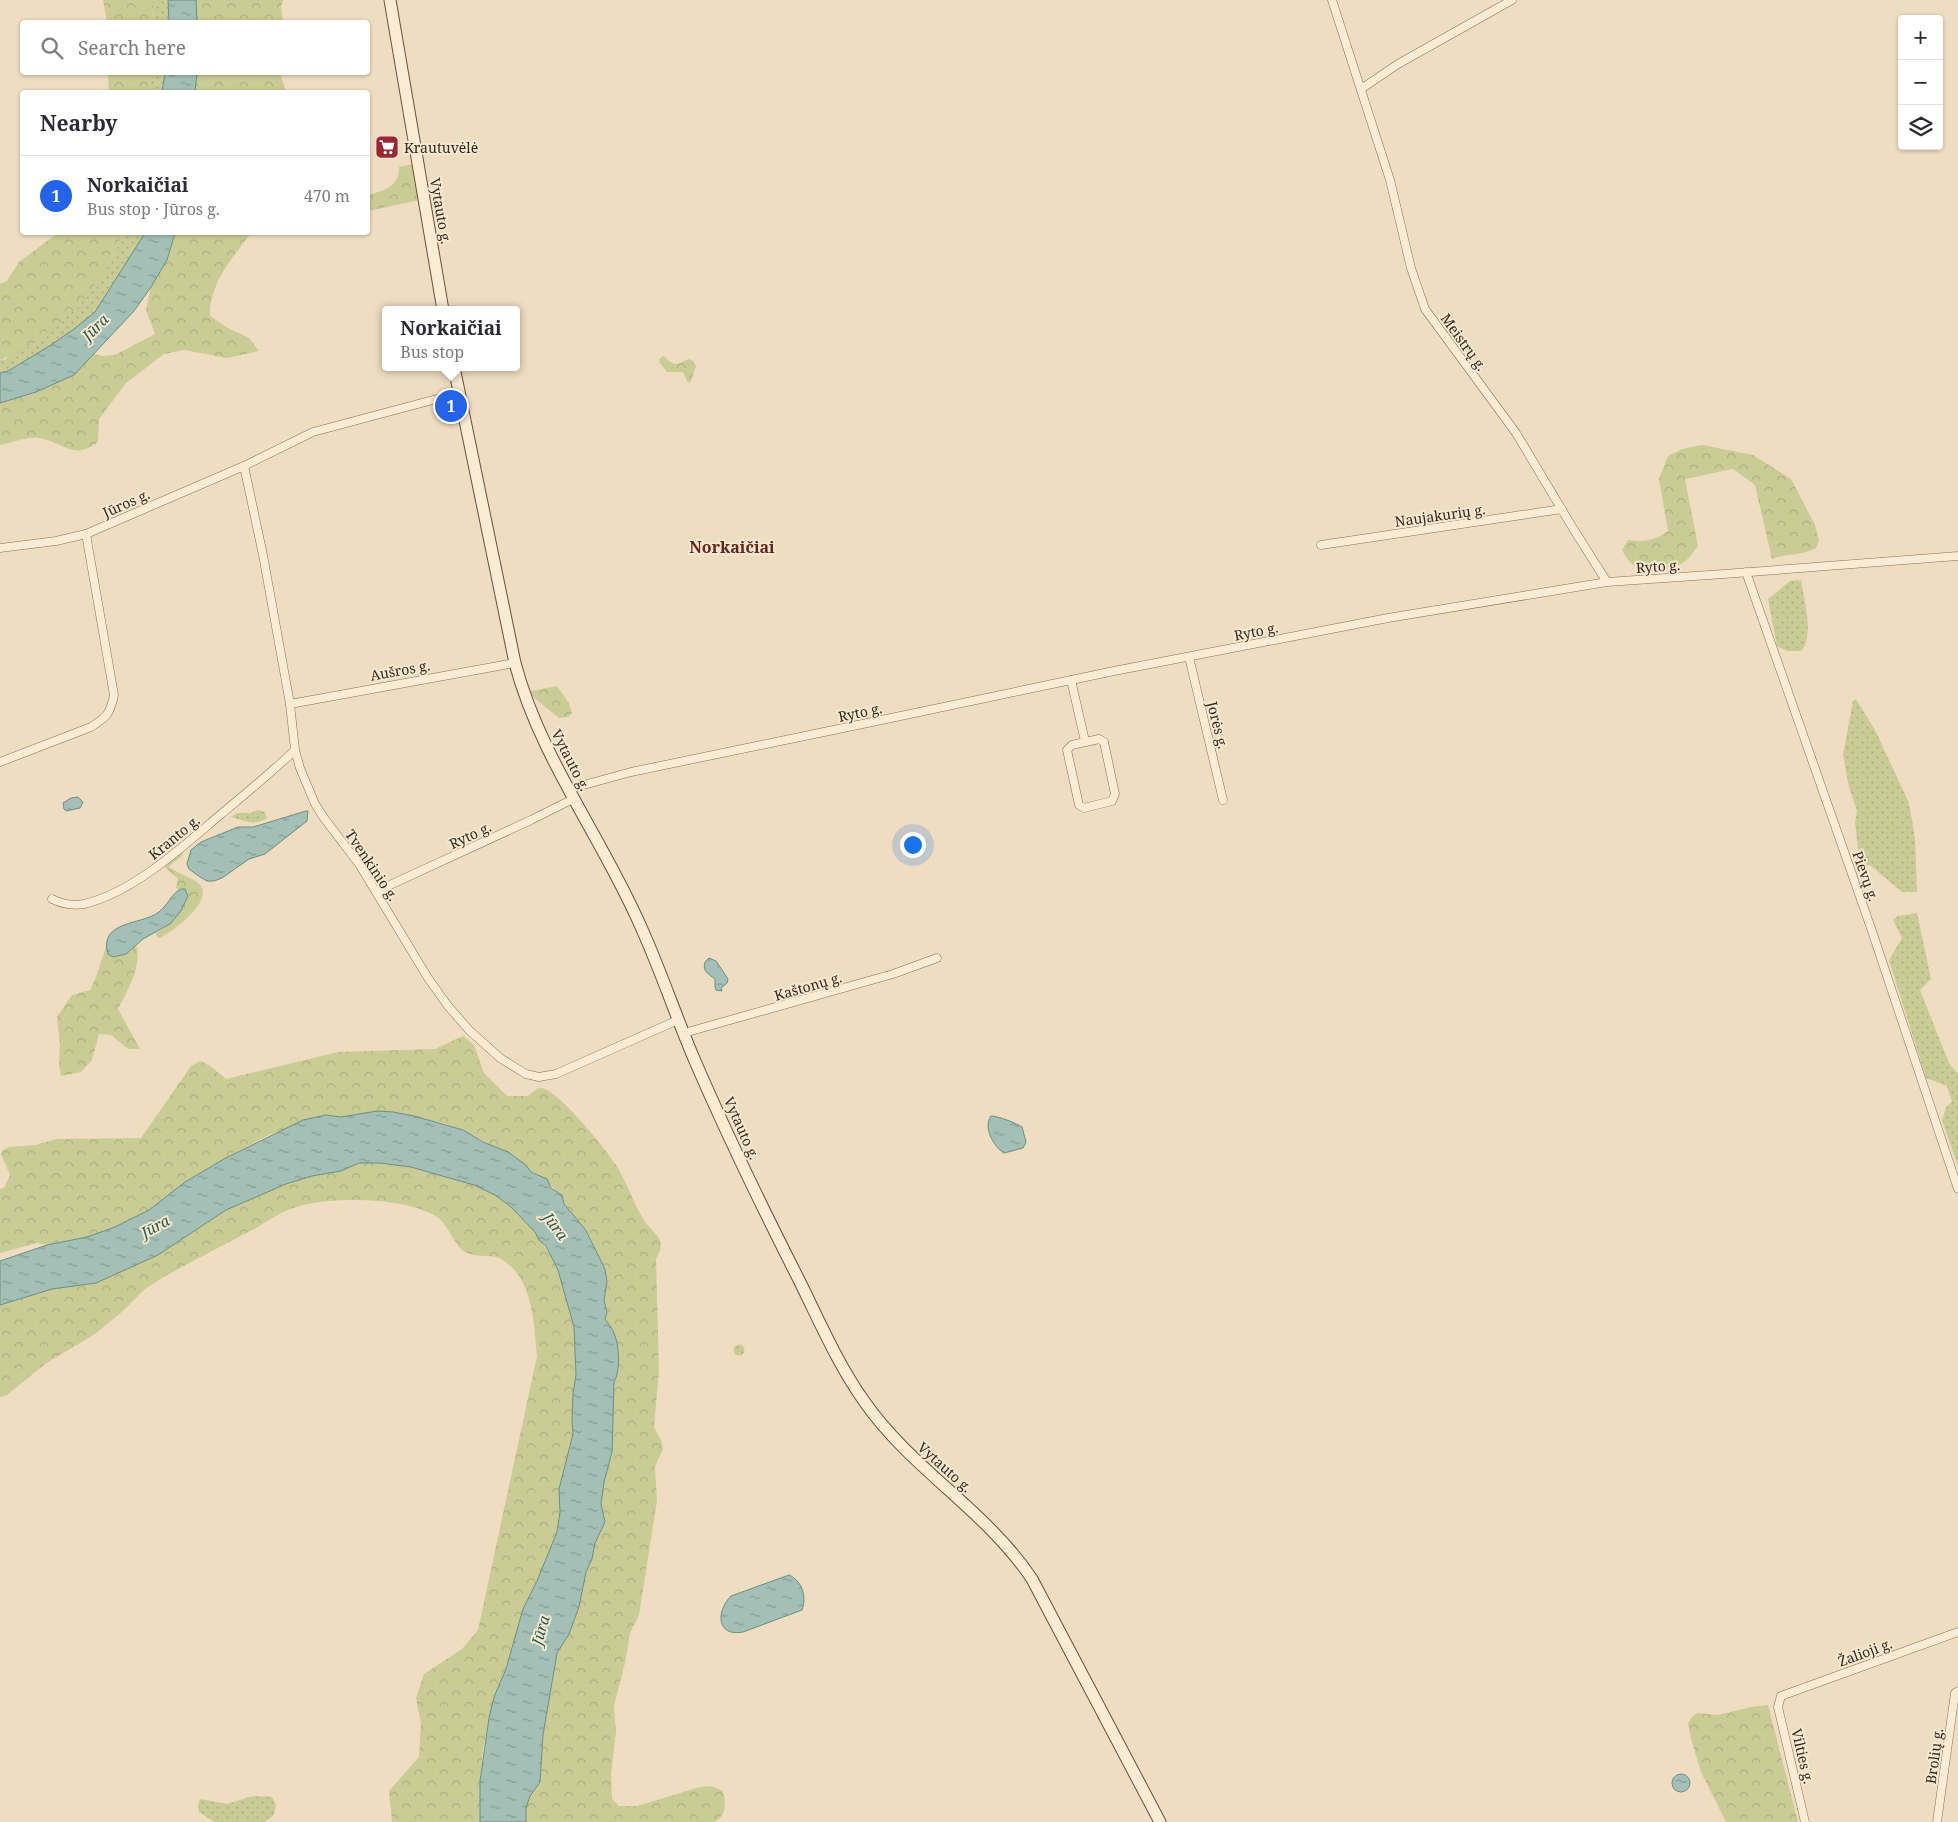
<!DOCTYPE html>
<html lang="en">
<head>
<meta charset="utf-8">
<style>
  body { margin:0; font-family:"Noto Serif",serif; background:#f2f2f3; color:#2b2b33 }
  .controls { position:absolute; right:15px; top:15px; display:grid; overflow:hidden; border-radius:5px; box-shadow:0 1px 4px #0004 }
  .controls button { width:45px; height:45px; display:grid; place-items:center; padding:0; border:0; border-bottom:1px solid #e1e1e2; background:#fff; color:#2b2b33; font:25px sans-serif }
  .you { position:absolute; left:912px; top:844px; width:18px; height:18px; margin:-12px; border:4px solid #fff; border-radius:50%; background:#1a73e8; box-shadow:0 0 0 8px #1a73e833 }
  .badge { display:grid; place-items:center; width:32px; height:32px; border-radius:50%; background:#2563eb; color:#fff; font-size:16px; font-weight:700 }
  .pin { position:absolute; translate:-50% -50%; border:2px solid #fff; box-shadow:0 1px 5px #0006 }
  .popup { position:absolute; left:382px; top:306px; width:138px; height:65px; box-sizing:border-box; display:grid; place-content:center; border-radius:5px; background:#fff; filter:drop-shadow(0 1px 4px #0005); font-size:16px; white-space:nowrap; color:#7c7c81 }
  .popup b { font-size:19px; color:#2b2b33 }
  .popup::after { content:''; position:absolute; left:50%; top:100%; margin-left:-10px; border:10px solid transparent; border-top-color:#fff }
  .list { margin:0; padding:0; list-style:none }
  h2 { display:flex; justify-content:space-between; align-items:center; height:65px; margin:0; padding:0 20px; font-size:21px }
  h2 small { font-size:16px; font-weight:400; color:#7c7c81 }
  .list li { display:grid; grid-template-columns:32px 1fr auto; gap:15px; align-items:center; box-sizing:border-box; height:80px; padding:0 20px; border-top:1px solid #e1e1e2 }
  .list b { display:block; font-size:19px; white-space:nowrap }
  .list p { margin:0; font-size:16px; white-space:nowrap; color:#7c7c81 }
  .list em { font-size:16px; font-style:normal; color:#7c7c81 }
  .icon { flex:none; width:28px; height:28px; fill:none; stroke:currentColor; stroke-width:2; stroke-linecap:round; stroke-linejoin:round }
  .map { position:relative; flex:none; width:1958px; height:1822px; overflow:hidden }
  .search { position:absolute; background:#fff; box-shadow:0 1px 4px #0004; left:20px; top:20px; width:350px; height:55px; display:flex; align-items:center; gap:12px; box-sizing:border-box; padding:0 18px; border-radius:5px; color:#7c7c81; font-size:19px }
  .panel { position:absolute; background:#fff; box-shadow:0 1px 4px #0004; left:20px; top:90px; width:350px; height:145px; border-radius:5px }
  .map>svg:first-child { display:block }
  .grass { fill:url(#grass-dots) }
  .forest { fill:url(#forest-crowns) }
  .water { fill:url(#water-ripples); stroke:#6b8e83 }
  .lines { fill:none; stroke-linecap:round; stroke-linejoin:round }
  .minor-casing { stroke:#886e58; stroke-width:9 }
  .secondary-casing { stroke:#694f3c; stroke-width:13 }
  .minor { stroke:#f9ebd4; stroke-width:8 }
  .secondary { stroke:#f9ebd4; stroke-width:11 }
  .labels { text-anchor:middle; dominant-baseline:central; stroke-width:4; stroke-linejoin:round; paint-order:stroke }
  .poi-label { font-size:14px; fill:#37271d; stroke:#f5e8d0; text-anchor:start }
  .street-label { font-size:14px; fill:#37271d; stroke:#f5e8d0 }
  .water-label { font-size:15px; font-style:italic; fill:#2c5751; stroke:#f5e8d0 }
  .quarter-label { font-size:16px; font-weight:bold; fill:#64251c; stroke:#f5e8d0 }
</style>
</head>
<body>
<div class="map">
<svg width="1958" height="1822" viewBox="0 0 1958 1822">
  <defs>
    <pattern id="grass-dots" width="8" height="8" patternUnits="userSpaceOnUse" patternTransform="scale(1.25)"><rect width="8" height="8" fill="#cacc95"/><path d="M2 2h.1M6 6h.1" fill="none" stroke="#aeaf80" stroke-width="1.8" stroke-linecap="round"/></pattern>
    <pattern id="forest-crowns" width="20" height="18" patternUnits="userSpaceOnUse" patternTransform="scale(1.25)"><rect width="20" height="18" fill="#cacc95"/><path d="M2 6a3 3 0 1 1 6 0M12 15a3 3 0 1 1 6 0" fill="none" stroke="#aeaf80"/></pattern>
    <pattern id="water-ripples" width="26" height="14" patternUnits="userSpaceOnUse" patternTransform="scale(1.25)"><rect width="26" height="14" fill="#a4c0b6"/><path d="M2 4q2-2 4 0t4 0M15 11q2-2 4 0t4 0" fill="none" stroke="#869c93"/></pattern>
  </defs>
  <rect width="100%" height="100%" fill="#eeddc1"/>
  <g class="grass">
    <path d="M153,0H168L169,22H154Z"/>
    <path d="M151,73H165L162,92H148Z"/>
    <path d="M123,233H145C129,259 115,286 96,310C78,333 33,357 8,371L0,373V360L6,359L108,266Z"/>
    <path d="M1801,580C1804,601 1814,632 1802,651H1787L1777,646L1768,599L1790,581Z"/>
    <path d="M1856,699L1876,732L1909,803L1915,838L1917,892H1902L1870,865L1860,866L1855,822L1857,811L1849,787L1843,755L1853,701Z"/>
    <path d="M258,810L265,812L267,818C255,826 244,821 231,817L237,813H251Z"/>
    <path d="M1917,913L1931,979L1920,990L1949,1063L1958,1074V1166L1942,1120L1946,1107L1952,1102L1947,1086L1926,1078L1889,960L1902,938L1893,920L1898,916Z"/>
    <circle cx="739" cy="1350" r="5.5"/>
    <path d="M253,1796L272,1797L276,1805L274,1815L265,1822H214L199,1812L198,1805L200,1799L227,1804Z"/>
  </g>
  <g class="forest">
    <path d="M103,0H153L154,22H107Z"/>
    <path d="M196,0H283L281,7L283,22H197Z"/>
    <path d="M197,72L280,73L286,92H195Z"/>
    <path d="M108,73H151L148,92H109Z"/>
    <path d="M414,164L420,200L368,211V195C384,191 400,186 399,167Z"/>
    <path d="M59,232L123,233L108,266L79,306L31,346L0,360V284L7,281L19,262Z"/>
    <path d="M175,233H251C232,258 209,284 210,316L228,328L249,338L259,351L227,358L184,350L164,354L126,383L99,419L98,442C73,461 66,443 39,438C28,436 11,443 0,445V403L36,392L74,375L94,354L103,356L115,355L155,334L146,310L151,287L167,260Z"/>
    <path d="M664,356C675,368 677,364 689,359L693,361L696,366L691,381L688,383L683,372H667L659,362L660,358Z"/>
    <path d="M1702,445L1753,455L1791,479L1815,525L1819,541L1816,548C1802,556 1786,553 1772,559L1755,485L1733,469L1685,479L1698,546C1693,552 1687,562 1679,565C1671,568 1646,569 1638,567C1630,565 1626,557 1622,550L1628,540C1644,543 1655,540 1668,531L1659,479L1668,456L1682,449Z"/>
    <path d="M557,686L569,703L572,713L568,717L559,718L527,692Z"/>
    <path d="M180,852H183V855L169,866L170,868C178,873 190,877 198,883C218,899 172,932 160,938L156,936V933C173,925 179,911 188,896L181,889L179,890L176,888L178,879L165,867V864Z"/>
    <path d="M136,945C143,964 127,992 118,1009L140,1049H128L111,1035L99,1034L92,1060L81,1072L61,1076L59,1063L60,1045L57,1017L72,995L90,990L96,977L106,947L108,954C118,960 130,953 136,945Z"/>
    <path d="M463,1036L474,1045L484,1073L507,1096H528C532,1093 536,1088 541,1088C557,1089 607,1150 616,1165C627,1182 633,1203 644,1220C648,1227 658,1234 660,1241C662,1249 659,1253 656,1259L659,1371L654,1427L661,1440L663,1449L655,1466L657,1501L639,1615L630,1633L625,1663L614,1706L616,1732L611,1775L612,1799L619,1806H637L700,1787L711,1786L723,1791C726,1803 727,1816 714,1822H526V1808L530,1796L540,1782L543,1735L557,1653L569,1634L579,1607L586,1572L592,1559L595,1543L605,1522L601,1504L604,1482L612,1452L614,1382C621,1370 619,1345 614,1333C612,1328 608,1323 605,1319L607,1312L604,1301L607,1281L605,1269L585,1229L564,1204L562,1195C553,1189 546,1180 539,1175C531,1171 531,1173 526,1165L463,1130L445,1124L393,1112L377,1111L341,1117L326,1115L269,1135L224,1159L185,1182L149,1210L115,1227L87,1237L47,1245L37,1243L0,1253V1189L4,1188L10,1175L1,1154L3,1150L8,1147L35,1145L57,1139L141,1138L191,1066L200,1061L209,1065L226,1079L338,1052L435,1049Z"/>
    <path d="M359,1163H380L411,1167L447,1176L474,1185L495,1195L511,1207L535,1232L552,1257L558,1270L574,1327L576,1375L573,1393L572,1422L573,1434L559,1489L560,1512L557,1532L537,1581L523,1609L506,1669L494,1697L483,1750L480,1781V1822H392L389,1791L419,1757L421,1723L416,1698L424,1674L462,1649L478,1630L537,1356C534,1323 533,1275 499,1258C489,1254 476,1258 465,1252C455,1247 448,1224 437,1217C406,1197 331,1196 296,1207C282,1211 268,1221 256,1228C225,1244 193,1261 162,1278L145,1289L123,1311L95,1334L45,1364L7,1395L0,1397V1305L52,1289L96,1283L158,1255L226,1210L286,1184L312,1176L341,1171Z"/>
    <path d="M1768,1705L1798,1822H1726L1701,1772L1691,1739L1688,1723L1692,1717L1697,1713L1718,1715L1751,1707Z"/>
  </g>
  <g class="water">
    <path d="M168,0H196L197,22H169Z"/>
    <path d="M165,73H197L195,92H162Z"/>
    <path d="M145,233H175L167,260L151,287L134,311L74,375L36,392L0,403V373L8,371L51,345L74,329L95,312Z"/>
    <path d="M78,797L83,802L80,808L66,811L64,809L63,803L71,798Z"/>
    <path d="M306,811H308L307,821L265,854L249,859L222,878L214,881H207L200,877L189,869L187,864L191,850L201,842L238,827H253Z"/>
    <path d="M181,889H185L188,896L181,911L170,924L143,939L126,954L113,957L108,954C98,920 143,925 159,912C168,905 171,894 181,889Z"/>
    <path d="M709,958L716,961L728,979L727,983L721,988L722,991L716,990L715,987V979C709,974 702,972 705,962Z"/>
    <path d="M377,1111L393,1112L414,1116L463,1130L483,1142L508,1152L526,1165L531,1172L547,1179L551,1188L562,1195L564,1204L585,1229L605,1269L607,1281L604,1301L607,1312L605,1319C608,1323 612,1328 614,1333C619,1345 621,1370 614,1382L612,1452L604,1482L601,1504L605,1522L595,1543L592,1559L586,1572L579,1607L569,1634L557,1653L543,1735L540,1782L530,1796L526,1808V1822H480V1781L489,1718L494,1697L506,1669L523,1609L537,1581L557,1532L560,1512L559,1489L573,1434L572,1422L573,1393L576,1375L574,1327L558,1270L546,1246L539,1240L535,1232L511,1207L495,1195L474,1185L411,1167L380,1163H359L341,1171L312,1176L286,1184L226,1210L158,1255L96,1283L52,1289L0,1305V1261L47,1245L87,1237L115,1227L149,1210L185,1182L224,1159L303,1120L326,1115L341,1117Z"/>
    <path d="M991,1116C998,1116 1016,1123 1022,1127L1026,1142L1023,1148L1004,1153C993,1146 983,1127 991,1116Z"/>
    <path d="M789,1575C802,1581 807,1596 802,1610L743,1632C716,1637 716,1611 731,1596Z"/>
    <circle cx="1681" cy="1783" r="9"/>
  </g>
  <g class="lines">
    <g class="minor-casing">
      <g id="minor">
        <path d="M1332,0L1390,180L1411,268L1425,309L1516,433L1574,530L1607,582"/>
        <path d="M1361,89L1398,64L1512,0"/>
        <path d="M244,466L263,555L290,704L295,750L300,768L315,804L324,818L359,864L428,978L448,1006L469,1030L500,1058L526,1074L539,1077L556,1074L678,1020"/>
        <path d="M1321,545L1562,509"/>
        <path d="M0,548L56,541L86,534L244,466L313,432L459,393"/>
        <path d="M1746,572L1872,931L1958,1189"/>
        <path d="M1189,657L1223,800"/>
        <path d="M1071,680L1085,741"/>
        <path d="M290,704L515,663"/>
        <path d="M1099,739L1104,742L1115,794L1112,801L1084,808L1079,805L1067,750L1072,745Z"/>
        <path d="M0,762L91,727C107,717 110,714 114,695L86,534"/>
        <path d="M569,789L631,772L872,722L1114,671L1388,618L1607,582L1724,574L1958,556"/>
        <path d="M377,891L531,820L573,799"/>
        <path d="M52,899C62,904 72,906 84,904C134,892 182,847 220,815C245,794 271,773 295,750"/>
        <path d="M684,1033L893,974L937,958"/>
        <path d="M1805,1822L1778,1707L1781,1696L1958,1632"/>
        <path d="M1937,1822L1955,1693L1958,1691"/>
      </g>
    </g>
    <g class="secondary-casing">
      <g id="secondary">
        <path d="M390,0L443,310"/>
        <path d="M454,367L515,663C540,758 602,837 641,927C661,971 676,1017 695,1061C727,1135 762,1207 798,1278C819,1320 837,1363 864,1401C911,1469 986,1510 1032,1579L1160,1822"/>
      </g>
    </g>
    <use href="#minor" class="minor"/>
    <use href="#secondary" class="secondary"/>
  </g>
  <defs>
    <g id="supermarket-square" transform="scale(1.25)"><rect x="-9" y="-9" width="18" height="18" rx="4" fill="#972832" stroke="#f5e8d0"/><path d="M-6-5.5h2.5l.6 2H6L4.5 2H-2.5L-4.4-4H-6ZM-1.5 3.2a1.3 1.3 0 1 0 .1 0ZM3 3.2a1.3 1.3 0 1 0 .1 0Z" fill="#fff"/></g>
  </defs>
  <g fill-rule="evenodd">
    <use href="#supermarket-square" x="387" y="147"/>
  </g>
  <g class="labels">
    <g class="poi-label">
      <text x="404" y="147">Krautuvėlė</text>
    </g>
    <g class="street-label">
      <text transform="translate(441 211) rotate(80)">Vytauto g.</text>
      <text transform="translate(1464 342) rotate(54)">Meistrų g.</text>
      <text transform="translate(126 503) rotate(-24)">Jūros g.</text>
      <text transform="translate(1440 515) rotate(-8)">Naujakurių g.</text>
      <text transform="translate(1658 566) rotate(-4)">Ryto g.</text>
      <text transform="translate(1256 631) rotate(-11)">Ryto g.</text>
      <text transform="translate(400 670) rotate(-10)">Aušros g.</text>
      <text transform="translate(860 712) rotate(-12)">Ryto g.</text>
      <text transform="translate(1218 725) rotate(76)">Jorės g.</text>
      <text transform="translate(571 760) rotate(63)">Vytauto g.</text>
      <text transform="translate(470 835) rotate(-25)">Ryto g.</text>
      <text transform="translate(174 837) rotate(-39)">Kranto g.</text>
      <text transform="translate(372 865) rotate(56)">Tvenkinio g.</text>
      <text transform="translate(1866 876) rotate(71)">Pievų g.</text>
      <text transform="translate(808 986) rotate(-16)">Kaštonų g.</text>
      <text transform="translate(742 1128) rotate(66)">Vytauto g.</text>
      <text transform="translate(945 1467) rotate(42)">Vytauto g.</text>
      <text transform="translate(1865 1652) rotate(-20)">Žalioji g.</text>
      <text transform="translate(1803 1756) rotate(77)">Vilties g.</text>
      <text transform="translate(1934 1756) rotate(-82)">Brolių g.</text>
    </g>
    <g class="water-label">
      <text transform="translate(95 327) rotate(-45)">Jūra</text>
      <text transform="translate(155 1226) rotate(-29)">Jūra</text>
      <text transform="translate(556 1226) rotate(53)">Jūra</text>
      <text transform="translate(540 1630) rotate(-74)">Jūra</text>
    </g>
    <g class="quarter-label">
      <text x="732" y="547">Norkaičiai</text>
    </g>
  </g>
</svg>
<div class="controls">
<button>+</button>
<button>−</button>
<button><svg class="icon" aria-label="layers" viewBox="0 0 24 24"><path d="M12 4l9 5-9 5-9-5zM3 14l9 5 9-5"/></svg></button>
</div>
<div class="you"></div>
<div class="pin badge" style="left:451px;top:406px">1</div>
<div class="popup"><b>Norkaičiai</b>Bus stop</div>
<div class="search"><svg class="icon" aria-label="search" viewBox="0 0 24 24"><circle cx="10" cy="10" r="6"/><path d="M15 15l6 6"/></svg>Search here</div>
<section class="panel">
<h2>Nearby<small></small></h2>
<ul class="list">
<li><span class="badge">1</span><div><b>Norkaičiai</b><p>Bus stop · Jūros g.</p></div><em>470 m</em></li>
</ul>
</section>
</div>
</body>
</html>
